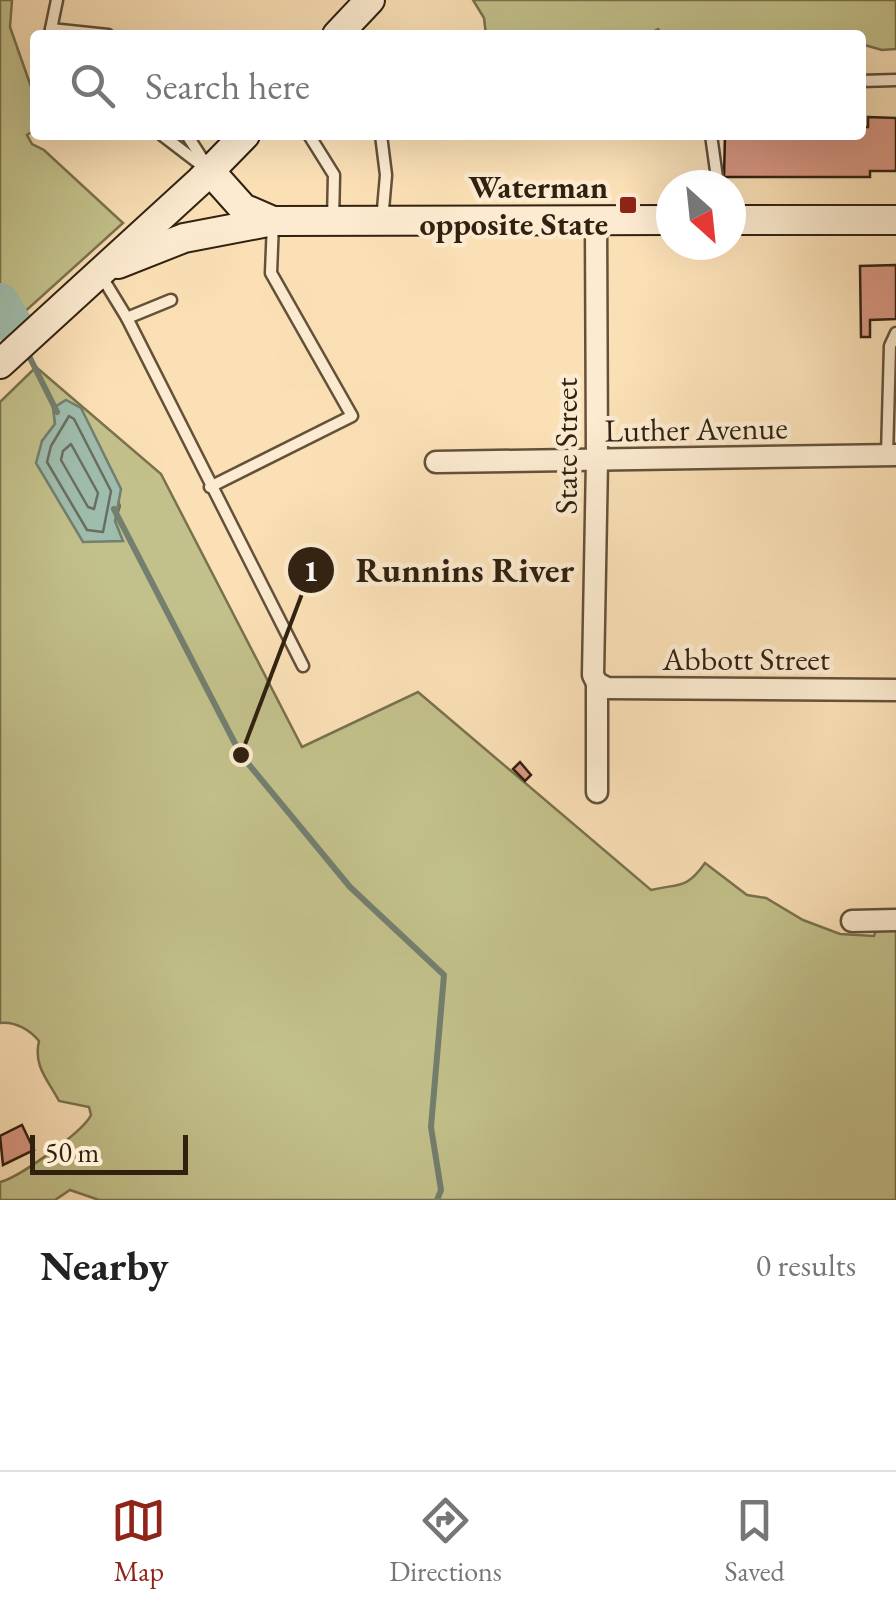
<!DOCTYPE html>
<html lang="en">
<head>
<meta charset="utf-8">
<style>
  body { margin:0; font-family:"EB Garamond",serif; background:#f2f2f2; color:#222 }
  .compass { position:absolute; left:656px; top:170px; width:90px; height:90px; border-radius:50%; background:#fff; box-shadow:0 10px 40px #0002; rotate:153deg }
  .scale { position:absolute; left:30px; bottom:25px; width:158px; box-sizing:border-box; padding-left:10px; border:5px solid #312111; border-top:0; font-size:28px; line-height:35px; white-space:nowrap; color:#312111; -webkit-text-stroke:8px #fcebd0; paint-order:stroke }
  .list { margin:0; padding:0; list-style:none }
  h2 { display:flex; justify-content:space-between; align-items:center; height:130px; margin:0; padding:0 40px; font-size:42px }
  h2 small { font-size:32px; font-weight:400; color:#767676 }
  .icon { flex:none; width:55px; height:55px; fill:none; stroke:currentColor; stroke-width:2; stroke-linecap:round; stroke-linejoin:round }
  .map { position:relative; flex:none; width:896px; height:1200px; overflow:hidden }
  .search { position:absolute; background:#fff; box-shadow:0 10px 40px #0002; left:30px; right:30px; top:30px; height:110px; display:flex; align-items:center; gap:25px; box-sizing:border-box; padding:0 35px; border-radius:10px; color:#767676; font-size:38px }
  .sheet { height:270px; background:#fff }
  nav { display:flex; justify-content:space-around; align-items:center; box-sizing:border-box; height:140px; border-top:2px solid #e0e0e0; background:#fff; font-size:28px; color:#767676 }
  nav a { display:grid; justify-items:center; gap:5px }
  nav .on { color:#8f2418 }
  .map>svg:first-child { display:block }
  .green { fill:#c3c18b; stroke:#7a714e; stroke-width:2.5; fill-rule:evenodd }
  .water { fill:#9fbdae; stroke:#737f6f; stroke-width:2.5 }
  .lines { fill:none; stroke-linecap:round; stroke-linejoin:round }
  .shore { stroke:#686f60; stroke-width:2.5 }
  .stream { stroke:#737f6f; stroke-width:6 }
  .river { stroke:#9fbdae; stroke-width:38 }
  .building { fill:#d99782; stroke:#312111; stroke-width:2.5 }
  .service-casing { stroke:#64513a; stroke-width:15 }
  .minor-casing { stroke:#64513a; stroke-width:25 }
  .secondary-casing { stroke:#312111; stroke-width:32 }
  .service { stroke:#fcebd0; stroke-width:10 }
  .minor { stroke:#fcebd0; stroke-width:20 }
  .secondary { stroke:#fcebd0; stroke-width:28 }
  .poi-dot { fill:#8f2418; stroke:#fcebd0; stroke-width:4 }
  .labels { text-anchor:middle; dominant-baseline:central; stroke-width:9; stroke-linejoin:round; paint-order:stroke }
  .poi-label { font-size:32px; font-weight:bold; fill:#312111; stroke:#fcebd0; text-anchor:end }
  .street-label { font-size:32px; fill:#312111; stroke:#fcebd0 }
  .leader { fill:none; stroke:#312111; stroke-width:4 }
  .callout-dot { fill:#312111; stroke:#fcebd0; stroke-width:4 }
  .mark-label { font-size:30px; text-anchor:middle; font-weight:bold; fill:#fff }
  .callout-label { font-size:35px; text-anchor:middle; font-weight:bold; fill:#312111; stroke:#fcebd0; stroke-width:9; stroke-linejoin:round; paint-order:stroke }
</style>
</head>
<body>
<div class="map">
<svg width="896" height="1200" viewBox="0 0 896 1200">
  <rect width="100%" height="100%" fill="#fbe0b6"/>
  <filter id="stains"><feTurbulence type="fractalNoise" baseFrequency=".002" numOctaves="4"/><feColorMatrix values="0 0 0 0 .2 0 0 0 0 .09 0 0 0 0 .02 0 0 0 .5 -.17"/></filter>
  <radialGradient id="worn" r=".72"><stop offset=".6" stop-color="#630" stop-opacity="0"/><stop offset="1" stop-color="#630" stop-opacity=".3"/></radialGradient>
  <g class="green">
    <path d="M0,0H12L10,27L35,98V130L27,135L32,144L44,150L123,223L0,334Z"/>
    <path d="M473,0H896V49L882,50L861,44V35H663L658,29L647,35H486L484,18Z"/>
    <path d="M36,367L161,474L302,747L418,692L651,890C679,883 686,890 705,863L747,895L766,898L803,920L840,934L874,936L879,922H896V1200H99L70,1190L55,1200H0V1182C18,1178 83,1132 91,1115L89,1107L59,1101C48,1080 33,1066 39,1041C30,1030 15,1021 0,1023V402ZM66,401L81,409L120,506L115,521L122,541L42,441L55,424L54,408Z"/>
  </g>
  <path class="water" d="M66,400L81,408L121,489L115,521L123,541L83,542L36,463L42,441L55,424L53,408Z"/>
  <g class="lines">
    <g class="shore">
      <path d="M69,416L74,419L111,491L103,532L87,530L47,462L51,446Z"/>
      <path d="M71,444L98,493L94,509L88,507L61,460L63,451Z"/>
    </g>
    <g class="stream">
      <path d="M27,352L57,412"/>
      <path d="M114,509L241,755L350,887L444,975L431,1127L441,1190L437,1200"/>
    </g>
    <path class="river" d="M0,302L21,337"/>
  </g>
  <g class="building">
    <path d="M868,117L896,118V171H870V177H724L725,135H861V127H868Z"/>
    <path d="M896,265V319L870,320V337H861L860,266Z"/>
    <path d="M520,762L531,775L525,781L513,769Z"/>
    <path d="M22,1125L34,1150L3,1165L0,1136Z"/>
  </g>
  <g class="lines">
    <g class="service-casing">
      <g id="service">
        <path d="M51,29L57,0"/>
        <path d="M55,35L51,29L108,35"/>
        <path d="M861,81L896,80"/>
        <path d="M162,135L209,171"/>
        <path d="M187,135L207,166"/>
        <path d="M309,135L334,175L333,221"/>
        <path d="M381,135L386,175L382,221"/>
        <path d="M711,135L718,185"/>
        <path d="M102,277L127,318L171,300"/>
        <path d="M127,318L303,666"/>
        <path d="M887,455L890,346L896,333"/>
        <path d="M210,487L352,416L271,273L273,222"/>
      </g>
    </g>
    <g class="minor-casing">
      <g id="minor">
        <path d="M596,220L597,461L593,675L597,683V792"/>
        <path d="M436,462L896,455"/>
        <path d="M597,683L607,688L896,690"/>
        <path d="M852,921L896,920"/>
      </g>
    </g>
    <g class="secondary-casing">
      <g id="secondary">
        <path d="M337,35L370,0"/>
        <path d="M210,171L243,208L273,221L671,220"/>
        <path d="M731,220H896"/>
        <path d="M118,264L184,238L273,221"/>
        <path d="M0,364L200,181L245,135"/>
      </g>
    </g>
    <use href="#service" class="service"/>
    <use href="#minor" class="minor"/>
    <use href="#secondary" class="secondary"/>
  </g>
  <rect class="poi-dot" x="618" y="195" width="20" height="20" rx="5"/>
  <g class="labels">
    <g class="poi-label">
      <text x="608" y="187">Waterman<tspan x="608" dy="37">opposite State</tspan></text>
    </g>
    <g class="street-label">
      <text transform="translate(696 429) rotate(-1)">Luther Avenue</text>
      <text transform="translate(566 446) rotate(-90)">State Street</text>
      <text x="746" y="659">Abbott Street</text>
    </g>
  </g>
  <path class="leader" d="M241 755L311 570"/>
  <g class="callout-dot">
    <circle cx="241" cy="755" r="10"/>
    <circle cx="311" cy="570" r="25"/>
  </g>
  <g class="mark-label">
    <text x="311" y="581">1</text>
  </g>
  <g class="callout-label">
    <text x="465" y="582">Runnins River</text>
  </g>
  <rect width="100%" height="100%" filter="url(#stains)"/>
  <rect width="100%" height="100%" fill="url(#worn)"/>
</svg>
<svg class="compass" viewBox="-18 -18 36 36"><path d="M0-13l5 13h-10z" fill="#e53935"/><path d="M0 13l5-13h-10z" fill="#767676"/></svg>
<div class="scale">50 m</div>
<div class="search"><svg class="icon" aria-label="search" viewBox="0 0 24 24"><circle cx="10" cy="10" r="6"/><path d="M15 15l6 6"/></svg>Search here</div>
</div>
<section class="sheet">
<h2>Nearby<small>0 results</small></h2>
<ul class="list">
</ul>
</section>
<nav>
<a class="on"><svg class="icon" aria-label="map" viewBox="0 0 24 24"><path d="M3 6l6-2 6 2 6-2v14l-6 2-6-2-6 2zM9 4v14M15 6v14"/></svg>Map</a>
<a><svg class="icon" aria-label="directions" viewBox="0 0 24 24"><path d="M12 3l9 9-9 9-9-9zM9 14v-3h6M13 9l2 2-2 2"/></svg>Directions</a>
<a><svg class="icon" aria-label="saved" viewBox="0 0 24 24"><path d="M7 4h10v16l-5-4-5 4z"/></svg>Saved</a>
</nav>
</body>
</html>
